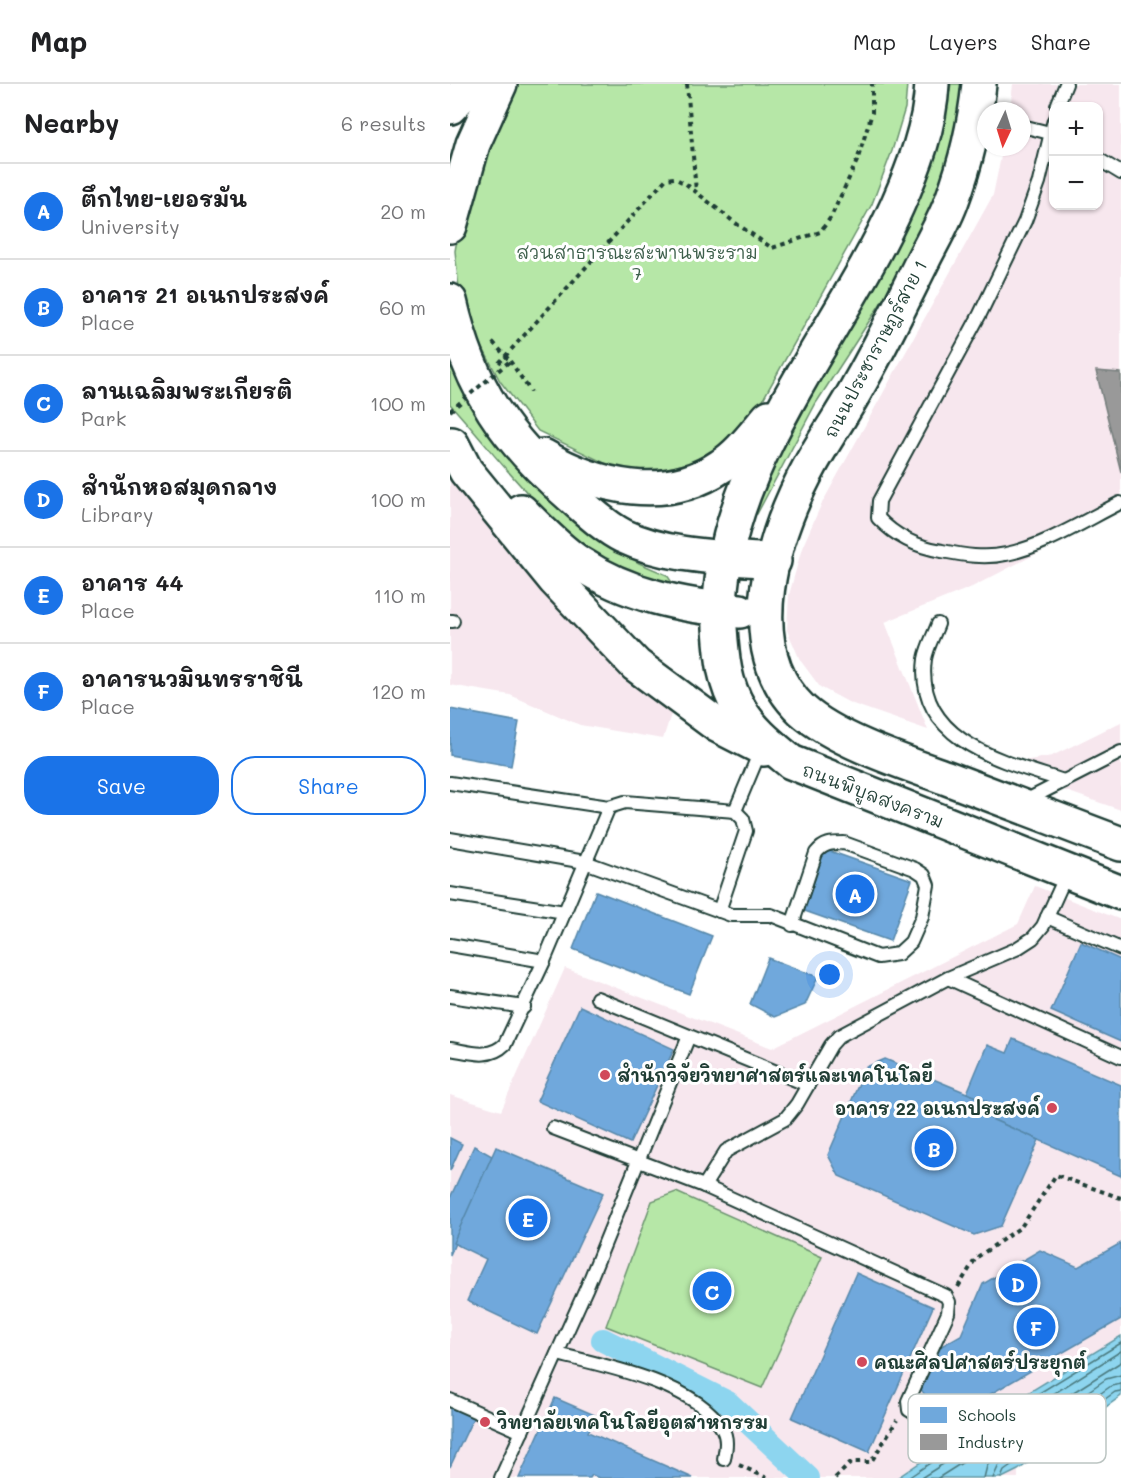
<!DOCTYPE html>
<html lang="en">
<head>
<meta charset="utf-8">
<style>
  body { margin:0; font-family:Mali,"Playpen Sans Thai",sans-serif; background:#f6f6f6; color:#202124 }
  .controls { position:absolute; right:18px; top:18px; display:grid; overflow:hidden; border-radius:12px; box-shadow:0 2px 4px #0004 }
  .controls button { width:54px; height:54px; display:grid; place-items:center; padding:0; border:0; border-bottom:2px solid #e0e0e0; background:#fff; color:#202124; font:30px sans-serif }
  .compass { position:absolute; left:527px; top:18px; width:54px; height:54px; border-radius:50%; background:#fff; box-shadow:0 2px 4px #0004; rotate:184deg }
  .you { position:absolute; left:380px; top:891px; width:21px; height:21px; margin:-15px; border:4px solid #fff; border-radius:50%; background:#1a73e8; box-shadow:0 0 0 9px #1a73e833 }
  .badge { display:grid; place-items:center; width:39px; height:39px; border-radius:50%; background:#1a73e8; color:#fff; font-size:20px; font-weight:700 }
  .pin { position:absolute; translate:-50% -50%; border:3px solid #fff; box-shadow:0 2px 6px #0006 }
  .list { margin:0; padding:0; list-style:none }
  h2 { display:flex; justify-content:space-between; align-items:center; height:78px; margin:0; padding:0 24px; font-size:26px }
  h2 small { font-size:20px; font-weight:400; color:#757577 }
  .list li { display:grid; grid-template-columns:39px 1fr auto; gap:18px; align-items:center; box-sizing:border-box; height:96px; padding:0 24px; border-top:2px solid #e0e0e0 }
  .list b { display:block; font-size:22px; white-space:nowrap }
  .list p { margin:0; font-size:20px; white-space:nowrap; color:#757577 }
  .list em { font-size:20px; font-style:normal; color:#757577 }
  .actions { display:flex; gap:12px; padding:18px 24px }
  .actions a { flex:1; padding:14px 0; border:2px solid #1a73e8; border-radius:24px; text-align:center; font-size:21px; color:#1a73e8 }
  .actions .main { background:#1a73e8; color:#fff }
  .map { position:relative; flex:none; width:671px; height:1394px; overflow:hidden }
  header { display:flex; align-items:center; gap:36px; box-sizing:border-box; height:84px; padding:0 30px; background:#fff; border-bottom:2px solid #e0e0e0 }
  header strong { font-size:28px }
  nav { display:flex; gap:33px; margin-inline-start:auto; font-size:21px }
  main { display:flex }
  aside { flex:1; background:#fff }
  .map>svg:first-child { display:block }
  .built { fill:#f7e7ee; fill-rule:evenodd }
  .green { fill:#b6e7a7; stroke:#6a926e; stroke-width:1.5 }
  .water { fill:#8dd5ef; stroke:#6198a4; stroke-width:1.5 }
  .schools { fill:#6fa8dc; stroke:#5788aa; stroke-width:1.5 }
  .industry { fill:#999; stroke:#747d7b; stroke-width:1.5 }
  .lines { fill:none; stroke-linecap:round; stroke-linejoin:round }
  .shore { stroke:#4b7a7f; stroke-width:1.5 }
  .canal { stroke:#8dd5ef; stroke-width:24 }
  .lane-casing { stroke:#1f3d34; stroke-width:16 }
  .primary-casing { stroke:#1f3d34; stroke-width:38 }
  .path { stroke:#1f3d34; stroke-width:4; stroke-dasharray:4.5 4.5; stroke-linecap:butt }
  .lane { stroke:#fff; stroke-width:12 }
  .primary { stroke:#fff; stroke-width:33 }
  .path-bridge { stroke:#1f3d34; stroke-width:4; stroke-dasharray:4.5 4.5; stroke-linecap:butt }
  .poi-dot { fill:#d1495b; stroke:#fff; stroke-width:2 }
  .labels { text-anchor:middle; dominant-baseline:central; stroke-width:6; stroke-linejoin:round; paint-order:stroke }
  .park-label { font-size:18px; fill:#3d5f4b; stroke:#fff }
  .street-label { font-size:18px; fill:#1f3d34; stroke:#fff }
  .poi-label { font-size:18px; font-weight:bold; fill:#1f3d34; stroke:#fff; text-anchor:start }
  .key { fill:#fff; stroke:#bcc5c2; stroke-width:1.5 }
  .key-label { font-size:16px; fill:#1f3d34 }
</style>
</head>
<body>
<header>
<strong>Map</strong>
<nav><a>Map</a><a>Layers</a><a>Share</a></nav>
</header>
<main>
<aside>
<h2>Nearby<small>6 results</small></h2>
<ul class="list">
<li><span class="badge">A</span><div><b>ตึกไทย-เยอรมัน</b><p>University</p></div><em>20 m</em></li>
<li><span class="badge">B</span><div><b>อาคาร 21 อเนกประสงค์</b><p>Place</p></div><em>60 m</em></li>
<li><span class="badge">C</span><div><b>ลานเฉลิมพระเกียรติ</b><p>Park</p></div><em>100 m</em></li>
<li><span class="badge">D</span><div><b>สำนักหอสมุดกลาง</b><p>Library</p></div><em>100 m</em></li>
<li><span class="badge">E</span><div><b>อาคาร 44</b><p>Place</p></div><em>110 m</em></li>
<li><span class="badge">F</span><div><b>อาคารนวมินทรราชินี</b><p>Place</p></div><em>120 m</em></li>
</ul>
<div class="actions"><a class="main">Save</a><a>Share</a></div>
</aside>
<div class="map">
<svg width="671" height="1394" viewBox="0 0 671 1394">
  <rect width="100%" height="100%" fill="#fff"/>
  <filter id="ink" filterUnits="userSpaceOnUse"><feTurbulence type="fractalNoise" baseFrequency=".0167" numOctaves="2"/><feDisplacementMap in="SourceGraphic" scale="12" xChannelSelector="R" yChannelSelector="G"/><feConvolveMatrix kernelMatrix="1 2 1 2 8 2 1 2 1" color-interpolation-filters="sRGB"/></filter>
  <g filter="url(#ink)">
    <g class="built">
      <path d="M563,0H671V426L522,503L435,538L478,646L400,619L370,603L350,576L337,546L339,511L352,464L371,421L543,111L553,63H572V27H560ZM604,22H648V122H604Z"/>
      <path d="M0,379L223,624L213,655L130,641L60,611L0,601Z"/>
      <path d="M671,638V726L544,682L602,672Z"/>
      <path d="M585,802L671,836V1252L526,1341L568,1386V1394H0V1011L51,1027L115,884L322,964L568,840Z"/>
    </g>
    <g class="green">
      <path d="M69,0H457L455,24L442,67L422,120L302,335L279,357L243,378L202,388L167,385L88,347L50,297L25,249L10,213L5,167L15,109L38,46Z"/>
      <path d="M501,0H519L487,123L455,182L366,319L307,430H303L301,424L473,106L494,38Z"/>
      <path d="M0,272L144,452L189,479L217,491L223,500L219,504C201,504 189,496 173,487C99,447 55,381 0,320Z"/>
      <path d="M226,1108L372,1173L312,1304L156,1242L202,1117Z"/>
    </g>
    <path class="water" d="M671,1252V1312L568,1386L552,1394H447L526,1341Z"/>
    <g class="schools">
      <path d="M0,625L69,638L61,682L0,671Z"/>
      <path d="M371,764L462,796L440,857L349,825Z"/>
      <path d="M146,807L262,852L239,910L123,865Z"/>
      <path d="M631,858L671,876V958L601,927Z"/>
      <path d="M318,874L368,893L355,921L325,933L300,920Z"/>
      <path d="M130,922L224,965L180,1059L87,1017Z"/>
      <path d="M563,955L671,1001V1092L530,1030L536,1017L517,1009L537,961L557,969Z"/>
      <path d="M435,975L536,1017L530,1030L589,1056L551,1142L524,1151L389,1092L378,1071L416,983Z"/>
      <path d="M0,1054L12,1060L0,1087Z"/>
      <path d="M24,1062L42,1072L0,1171V1114Z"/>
      <path d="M46,1063L153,1109L87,1250L17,1217L36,1175L3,1159Z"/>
      <path d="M671,1159V1235L492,1338L469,1302L481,1268L511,1251L533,1200L590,1166L628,1183Z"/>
      <path d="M406,1189L483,1223L419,1368L342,1334Z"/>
      <path d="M105,1314L147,1332L138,1348L243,1394H149L142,1391L140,1394H69Z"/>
      <path d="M0,1321L24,1332L0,1383Z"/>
    </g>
    <path class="industry" d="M646,287L671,289V388Z"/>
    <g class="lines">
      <g class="shore">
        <path d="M458,1394L529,1346L671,1259"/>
        <path d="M471,1394L671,1267"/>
        <path d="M488,1394L671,1278"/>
        <path d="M534,1394L537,1382L544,1373L656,1295L671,1291"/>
        <path d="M543,1394L549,1381L661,1302L671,1300"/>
        <path d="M551,1394L554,1387L665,1308L671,1307"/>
      </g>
      <path class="canal" d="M153,1256L278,1319L358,1394"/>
      <g class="lane-casing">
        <g id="lane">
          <path d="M607,22L616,0"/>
          <path d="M604,36L589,98L575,137L530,230L429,417L428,434C445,452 467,463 492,467C513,471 535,475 556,470C595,462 634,437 670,419"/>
          <path d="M572,42L604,50"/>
          <path d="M648,75L671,89"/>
          <path d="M0,537H3"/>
          <path d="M488,540C484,551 477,563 475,575C464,657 554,678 614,697"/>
          <path d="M0,699L159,723"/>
          <path d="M573,718L671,668"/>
          <path d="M285,727L311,665"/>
          <path d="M0,755L135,778L281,831H321L428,873L448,870L461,858L472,833L478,801L474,791L465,785L394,759C381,759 374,759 366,769L342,841"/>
          <path d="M0,810L115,828"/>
          <path d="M597,833L671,865"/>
          <path d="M0,861L94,877"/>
          <path d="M498,894L671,973"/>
          <path d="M0,912L74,923"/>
          <path d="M147,914L358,1001"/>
          <path d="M0,965C20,968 39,976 55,960L94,877L159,723L175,718L285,727L293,735L296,747L269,827"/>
          <path d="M103,1044L254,1102L496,1212L499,1218L498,1229L458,1317L459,1326L485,1342"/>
          <path d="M254,1102L276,1067L335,1035L347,1020L381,961L389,952L498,894L566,865L583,854L593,842L617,789"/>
          <path d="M107,1270C153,1281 247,1300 272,1344C278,1354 276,1364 274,1375"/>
          <path d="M0,1316L72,1348"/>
          <path d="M51,1394L137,1203L239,952"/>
        </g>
      </g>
      <g class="primary-casing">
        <g id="primary">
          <path d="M482,0C480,42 464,84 447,122C387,256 263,390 270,544C272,573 274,600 290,626C302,647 323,663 341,678L671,809"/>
          <path d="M529,0C525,39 516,79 502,116C495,136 483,156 473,176C452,218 432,260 409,300C394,328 376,353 361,380C323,449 286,563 352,626C385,656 455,679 497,694C555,716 613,738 671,760"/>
          <path d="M0,23L22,0"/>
          <path d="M0,142L23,60L50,0"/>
          <path d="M0,217C20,305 55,355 122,413C137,426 155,443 173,452C219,474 275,473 324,477"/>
          <path d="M2,360L16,387L105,496L186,581L267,641L314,665"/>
          <path d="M93,372C146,403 216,420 271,382C290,370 304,350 319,333"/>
          <path d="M71,427C89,445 108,465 129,479C178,511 232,522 290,527"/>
        </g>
      </g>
      <g class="path">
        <path d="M237,0L246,108"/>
        <path d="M60,277L81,308"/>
        <path d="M49,279L216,95L224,94L236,100L284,138L322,164L370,148L381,133L407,77L422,29V0"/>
        <path d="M508,1203L526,1174L571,1143L606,1091L671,1114"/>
        <path d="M289,1381L317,1394"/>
        <path d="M385,1394L402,1378H421L447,1336"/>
      </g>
      <use href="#lane" class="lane"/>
      <use href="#primary" class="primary"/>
      <path class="path-bridge" d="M0,327L60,277L40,255"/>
    </g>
  </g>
  <g class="poi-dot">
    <circle cx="155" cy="991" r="6"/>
    <circle cx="602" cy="1024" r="6"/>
    <circle cx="412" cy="1278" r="6"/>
    <circle cx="35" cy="1338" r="6"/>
  </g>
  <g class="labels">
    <g class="park-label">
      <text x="187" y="168">สวนสาธารณะสะพานพระราม<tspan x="187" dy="21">7</tspan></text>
    </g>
    <g class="street-label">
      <text transform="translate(425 265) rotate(-62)">ถนนประชาราษฎร์สาย 1</text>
      <text transform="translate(423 711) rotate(21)">ถนนพิบูลสงคราม</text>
    </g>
    <g class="poi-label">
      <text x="167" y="991">สำนักวิจัยวิทยาศาสตร์และเทคโนโลยี</text>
      <text x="590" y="1024" text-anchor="end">อาคาร 22 อเนกประสงค์</text>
      <text x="424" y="1278">คณะศิลปศาสตร์ประยุกต์</text>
      <text x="47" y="1338">วิทยาลัยเทคโนโลยีอุตสาหกรรม</text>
    </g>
  </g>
  <rect x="458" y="1310" width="198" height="69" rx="9" class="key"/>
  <rect x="470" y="1323" width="27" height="16" fill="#6fa8dc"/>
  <rect x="470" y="1350" width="27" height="16" fill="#999"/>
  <g class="key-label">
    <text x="508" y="1337">Schools</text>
    <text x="508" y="1364">Industry</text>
  </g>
</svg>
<div class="controls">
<button>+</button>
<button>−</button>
</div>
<svg class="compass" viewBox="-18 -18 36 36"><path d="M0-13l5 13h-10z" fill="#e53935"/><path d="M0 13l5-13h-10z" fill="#757577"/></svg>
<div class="you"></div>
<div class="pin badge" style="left:405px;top:810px">A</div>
<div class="pin badge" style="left:484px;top:1064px">B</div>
<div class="pin badge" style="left:262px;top:1207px">C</div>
<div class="pin badge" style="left:568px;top:1199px">D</div>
<div class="pin badge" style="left:78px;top:1134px">E</div>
<div class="pin badge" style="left:586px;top:1243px">F</div>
</div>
</main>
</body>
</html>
